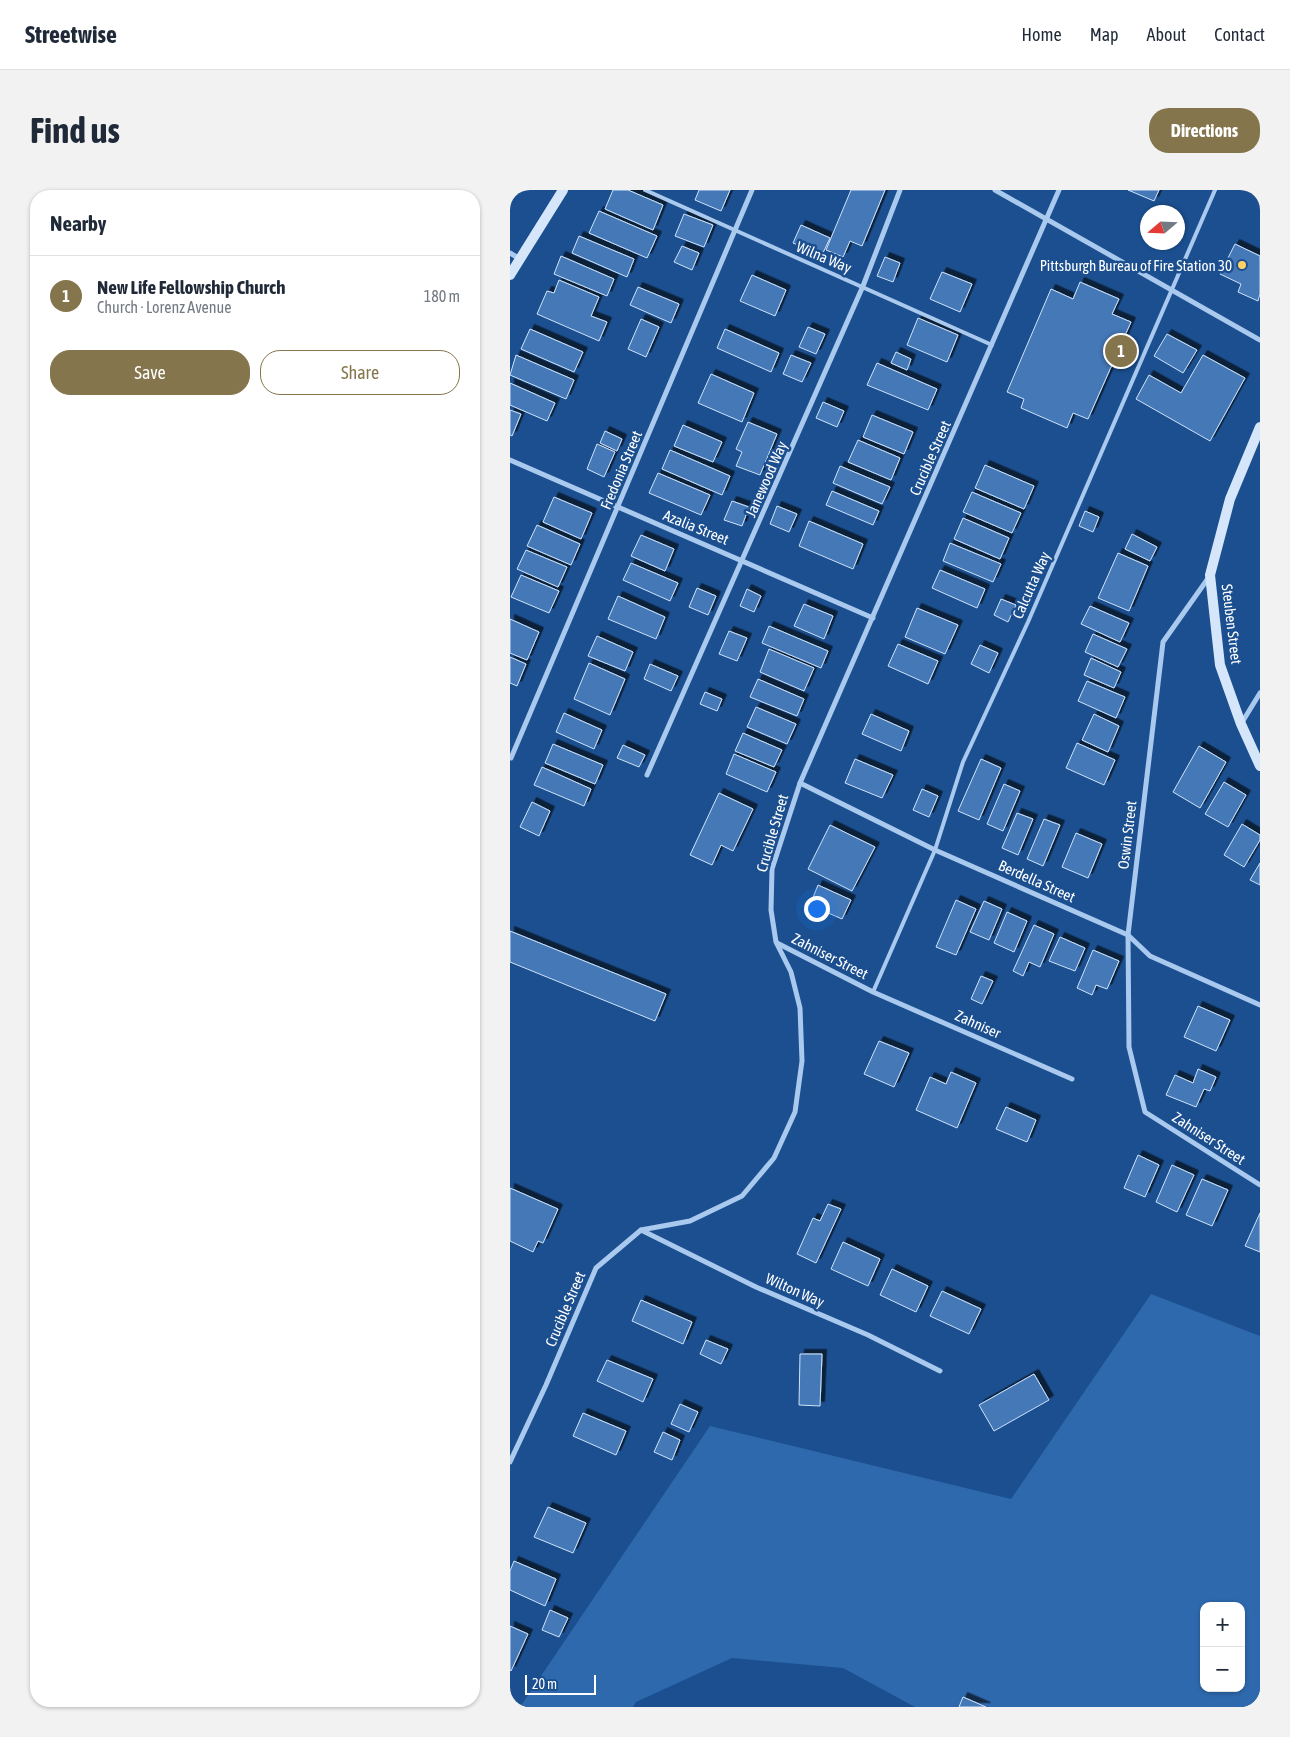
<!DOCTYPE html>
<html lang="en">
<head>
<meta charset="utf-8">
<style>
  body { margin:0; font-family:"Asap Condensed",sans-serif; background:#f2f2f3; color:#1f2937 }
  .controls { position:absolute; right:15px; bottom:15px; display:grid; overflow:hidden; border-radius:10px; box-shadow:0 1px 4px #0004 }
  .controls button { width:45px; height:45px; display:grid; place-items:center; padding:0; border:0; border-bottom:1px solid #e0e1e3; background:#fff; color:#1f2937; font:25px sans-serif }
  .compass { position:absolute; left:630px; top:15px; width:45px; height:45px; border-radius:50%; background:#fff; box-shadow:0 1px 4px #0004; rotate:251deg }
  .scale { position:absolute; left:15px; bottom:12px; width:71px; box-sizing:border-box; padding-left:5px; border:2px solid #fff; border-top:0; font-size:14px; line-height:18px; white-space:nowrap; color:#fff; -webkit-text-stroke:4px #1b4f8f; paint-order:stroke }
  .you { position:absolute; left:306px; top:718px; width:18px; height:18px; margin:-12px; border:4px solid #fff; border-radius:50%; background:#1a73e8; box-shadow:0 0 0 8px #1a73e833 }
  .badge { display:grid; place-items:center; width:32px; height:32px; border-radius:50%; background:#84754c; color:#fff; font-size:16px; font-weight:700 }
  .pin { position:absolute; translate:-50% -50%; border:2px solid #fff; box-shadow:0 1px 5px #0006 }
  .list { margin:0; padding:0; list-style:none }
  h2 { display:flex; justify-content:space-between; align-items:center; height:65px; margin:0; padding:0 20px; font-size:21px }
  h2 small { font-size:16px; font-weight:400; color:#747a83 }
  .list li { display:grid; grid-template-columns:32px 1fr auto; gap:15px; align-items:center; box-sizing:border-box; height:80px; padding:0 20px; border-top:1px solid #e0e1e3 }
  .list b { display:block; font-size:19px; white-space:nowrap }
  .list p { margin:0; font-size:16px; white-space:nowrap; color:#747a83 }
  .list em { font-size:16px; font-style:normal; color:#747a83 }
  .actions { display:flex; gap:10px; padding:15px 20px }
  .actions a { flex:1; padding:11px 0; border:1px solid #84754c; border-radius:20px; text-align:center; font-size:18px; color:#84754c }
  .actions .main { background:#84754c; color:#fff }
  .map { position:relative; flex:none; width:750px; height:1517px; overflow:hidden; border-radius:20px }
  header { display:flex; align-items:center; gap:30px; box-sizing:border-box; height:70px; padding:0 25px; background:#fff; border-bottom:1px solid #e0e1e3 }
  header strong { font-size:24px }
  nav { display:flex; gap:28px; margin-inline-start:auto; font-size:18px }
  .intro { display:flex; align-items:center; justify-content:space-between; box-sizing:border-box; height:120px; padding:0 30px }
  h1 { margin:0; font-size:35px }
  .button { padding:12px 22px; border-radius:20px; background:#84754c; color:#fff; font-size:18px; font-weight:700 }
  main { display:flex; gap:30px; padding:0 30px }
  aside { flex:1; background:#fff; border-radius:20px; box-shadow:0 1px 4px #0004 }
  .map>svg:first-child { display:block }
  .green { fill:#2e69ad; fill-rule:evenodd }
  .building { fill:#4478b7; stroke:#cfe3fa; filter:url(#shadow) }
  .lines { fill:none; stroke-linecap:round; stroke-linejoin:round }
  .lane { stroke:#a9c9ee; stroke-width:4 }
  .street { stroke:#a9c9ee; stroke-width:5 }
  .secondary { stroke:#d6e6fa; stroke-width:10 }
  .poi-dot { fill:#ffd166; stroke:#1b4f8f; stroke-width:2 }
  .labels { text-anchor:middle; dominant-baseline:central; stroke-width:5; stroke-linejoin:round; paint-order:stroke }
  .street-label { font-size:15px; fill:#fff; stroke:#1b4f8f }
  .poi-label { font-size:15px; fill:#fff; stroke:#1b4f8f; text-anchor:end }
</style>
</head>
<body>
<header>
<strong>Streetwise</strong>
<nav><a>Home</a><a>Map</a><a>About</a><a>Contact</a></nav>
</header>
<div class="intro"><h1>Find us</h1><a class="button">Directions</a></div>
<main>
<aside>
<h2>Nearby<small></small></h2>
<ul class="list">
<li><span class="badge">1</span><div><b>New Life Fellowship Church</b><p>Church · Lorenz Avenue</p></div><em>180 m</em></li>
</ul>
<div class="actions"><a class="main">Save</a><a>Share</a></div>
</aside>
<div class="map">
<svg width="750" height="1517" viewBox="0 0 750 1517">
  <defs>
    <filter id="shadow"><feDropShadow dx="4.5" dy="-4.5" stdDeviation="0" flood-color="#0009"/></filter>
  </defs>
  <rect width="100%" height="100%" fill="#1b4f8f"/>
  <path class="green" d="M641,1104L750,1146V1517H405L333,1478L222,1468L126,1512L123,1517H10L200,1236L501,1309ZM694,1416H731V1498H694Z"/>
  <g class="building">
    <path d="M103,0H118L153,15L143,40L95,19Z"/>
    <path d="M189,0H220L211,21L185,10Z"/>
    <path d="M341,0H375L352,56L340,51L333,67L316,60Z"/>
    <path d="M618,0H649L644,11Z"/>
    <path d="M89,21L147,46L137,68L79,43Z"/>
    <path d="M174,24L203,35L194,57L165,46Z"/>
    <path d="M291,35L320,48L312,65L283,53Z"/>
    <path d="M69,46L124,69L117,87L62,63Z"/>
    <path d="M725,54L750,66V104L748,111L728,102L731,94L710,84Z"/>
    <path d="M172,56L189,63L182,80L164,72Z"/>
    <path d="M51,66L104,89L97,106L44,84Z"/>
    <path d="M375,67L390,73L383,92L367,86Z"/>
    <path d="M432,82L462,94L450,122L420,109Z"/>
    <path d="M242,85L276,100L265,126L230,111Z"/>
    <path d="M49,90L89,107L81,126L97,132L89,151L27,124L37,101L44,103Z"/>
    <path d="M570,92L609,109L602,124L621,132L578,229L563,223L557,238L511,218L514,209L497,202L541,99L563,109Z"/>
    <path d="M128,97L169,114L161,133L120,115Z"/>
    <path d="M408,128L448,145L437,172L397,155Z"/>
    <path d="M131,129L149,137L136,167L118,159Z"/>
    <path d="M298,137L315,144L306,164L289,157Z"/>
    <path d="M20,139L73,162L64,182L11,159Z"/>
    <path d="M215,139L269,163L261,182L207,158Z"/>
    <path d="M657,144L687,160L673,183L644,166Z"/>
    <path d="M386,162L401,169L397,180L381,173Z"/>
    <path d="M6,165L64,190L56,209L0,185Z"/>
    <path d="M281,165L301,173L292,192L273,184Z"/>
    <path d="M693,165L735,188L700,251L626,209L639,185L671,203Z"/>
    <path d="M367,173L427,199L418,220L357,195Z"/>
    <path d="M201,184L244,203L232,232L188,213Z"/>
    <path d="M0,193L45,213L37,231L0,215Z"/>
    <path d="M313,212L334,221L327,237L306,228Z"/>
    <path d="M0,220L11,224L2,246L0,245Z"/>
    <path d="M362,225L403,242L394,264L353,247Z"/>
    <path d="M238,232L267,244L250,285L226,276L232,262L226,259Z"/>
    <path d="M173,235L212,252L203,272L164,256Z"/>
    <path d="M95,241L112,249L107,261L90,253Z"/>
    <path d="M348,250L390,268L381,290L338,272Z"/>
    <path d="M87,254L105,262L94,287L77,279Z"/>
    <path d="M160,260L220,286L212,305L152,279Z"/>
    <path d="M475,275L524,296L514,319L465,298Z"/>
    <path d="M330,276L380,297L372,314L323,293Z"/>
    <path d="M148,283L200,305L191,325L139,303Z"/>
    <path d="M322,301L369,321L363,335L316,315Z"/>
    <path d="M462,302L511,323L502,343L453,322Z"/>
    <path d="M44,307L82,323L71,349L33,332Z"/>
    <path d="M222,311L239,317L232,336L214,330Z"/>
    <path d="M267,316L287,324L279,342L260,334Z"/>
    <path d="M575,321L589,327L583,342L569,336Z"/>
    <path d="M453,328L499,348L490,369L444,349Z"/>
    <path d="M299,331L353,354L343,379L289,356Z"/>
    <path d="M27,335L70,354L61,375L17,356Z"/>
    <path d="M622,344L647,357L640,371L615,359Z"/>
    <path d="M131,345L164,359L155,381L121,366Z"/>
    <path d="M440,353L491,374L483,392L433,371Z"/>
    <path d="M16,360L57,377L48,397L7,379Z"/>
    <path d="M608,363L638,376L619,421L588,408Z"/>
    <path d="M121,373L168,393L160,411L113,390Z"/>
    <path d="M430,380L475,399L467,418L422,398Z"/>
    <path d="M11,385L49,401L39,423L1,407Z"/>
    <path d="M187,398L206,406L198,425L179,417Z"/>
    <path d="M237,399L251,406L244,422L230,416Z"/>
    <path d="M108,406L155,427L146,449L98,429Z"/>
    <path d="M491,409L506,415L498,432L484,425Z"/>
    <path d="M294,414L323,426L314,449L284,436Z"/>
    <path d="M580,416L619,433L610,452L571,434Z"/>
    <path d="M407,418L448,435L435,464L395,447Z"/>
    <path d="M0,429L29,442L17,470L0,463Z"/>
    <path d="M259,436L318,461L311,478L252,453Z"/>
    <path d="M219,441L237,448L227,471L209,464Z"/>
    <path d="M583,444L617,459L608,477L575,462Z"/>
    <path d="M87,446L123,462L115,481L78,466Z"/>
    <path d="M388,454L428,471L418,494L378,476Z"/>
    <path d="M470,455L488,463L479,483L461,474Z"/>
    <path d="M259,459L304,478L294,501L250,482Z"/>
    <path d="M0,467L16,474L7,496L0,493Z"/>
    <path d="M581,468L611,482L604,498L574,485Z"/>
    <path d="M79,473L115,489L100,525L64,509Z"/>
    <path d="M140,474L168,486L161,501L134,489Z"/>
    <path d="M248,489L294,509L287,526L240,507Z"/>
    <path d="M577,491L615,507L606,528L568,511Z"/>
    <path d="M195,502L212,509L207,521L190,514Z"/>
    <path d="M246,517L286,534L277,554L237,537Z"/>
    <path d="M54,523L92,540L84,559L46,542Z"/>
    <path d="M361,524L399,541L391,561L352,544Z"/>
    <path d="M584,524L609,536L598,562L572,550Z"/>
    <path d="M233,543L272,560L264,577L225,561Z"/>
    <path d="M567,553L605,570L594,595L556,578Z"/>
    <path d="M43,554L93,575L85,594L35,573Z"/>
    <path d="M113,555L135,565L129,577L107,568Z"/>
    <path d="M689,556L716,572L690,618L663,602Z"/>
    <path d="M224,564L266,582L257,602L216,584Z"/>
    <path d="M345,569L383,585L372,608L335,593Z"/>
    <path d="M471,569L491,578L469,630L448,621Z"/>
    <path d="M32,577L81,599L74,616L24,595Z"/>
    <path d="M714,592L736,605L718,637L695,624Z"/>
    <path d="M494,594L510,601L493,641L477,634Z"/>
    <path d="M412,599L428,606L419,627L403,620Z"/>
    <path d="M209,603L243,619L223,661L211,655L202,675L180,665Z"/>
    <path d="M22,612L40,621L29,646L10,637Z"/>
    <path d="M507,623L523,629L508,665L492,658Z"/>
    <path d="M534,629L550,635L533,676L517,669Z"/>
    <path d="M732,634L750,645V650L734,677L714,665Z"/>
    <path d="M320,635L365,657L342,701L298,679Z"/>
    <path d="M566,643L592,654L578,688L552,677Z"/>
    <path d="M750,673V695L740,690Z"/>
    <path d="M308,695L341,710L332,729L300,715Z"/>
    <path d="M446,710L466,719L446,765L426,757Z"/>
    <path d="M474,711L492,719L479,750L460,742Z"/>
    <path d="M497,722L517,731L504,762L484,753Z"/>
    <path d="M524,735L544,744L530,777L519,772L513,786L503,781Z"/>
    <path d="M0,741L156,804L145,831L0,772Z"/>
    <path d="M550,747L575,758L565,781L539,771Z"/>
    <path d="M583,760L609,771L597,799L586,795L582,805L567,798Z"/>
    <path d="M471,786L483,791L472,814L461,809Z"/>
    <path d="M688,816L720,830L706,861L674,847Z"/>
    <path d="M369,851L399,863L384,897L354,884Z"/>
    <path d="M688,879L706,887L700,901L694,899L686,917L656,905L665,885L683,893Z"/>
    <path d="M441,882L466,893L447,938L406,920L420,887L436,894Z"/>
    <path d="M496,917L526,930L517,952L486,939Z"/>
    <path d="M628,965L649,975L635,1007L614,998Z"/>
    <path d="M662,975L684,985L667,1022L646,1012Z"/>
    <path d="M692,989L718,1000L702,1036L676,1025Z"/>
    <path d="M0,998L48,1019L33,1053L28,1051L23,1062L0,1051Z"/>
    <path d="M318,1014L331,1019L306,1073L287,1064L303,1028L310,1031Z"/>
    <path d="M750,1023V1062L735,1056Z"/>
    <path d="M333,1052L370,1069L358,1096L321,1079Z"/>
    <path d="M382,1079L418,1096L406,1122L370,1105Z"/>
    <path d="M432,1101L471,1119L459,1144L420,1126Z"/>
    <path d="M131,1110L182,1132L173,1154L122,1131Z"/>
    <path d="M196,1150L218,1159L211,1174L190,1164Z"/>
    <path d="M290,1164H312L310,1216L289,1215Z"/>
    <path d="M97,1170L143,1189L133,1212L87,1191Z"/>
    <path d="M524,1184L539,1210L484,1241L469,1215Z"/>
    <path d="M170,1214L188,1222L179,1242L161,1234Z"/>
    <path d="M73,1223L116,1241L106,1265L63,1246Z"/>
    <path d="M153,1242L170,1250L162,1270L144,1262Z"/>
    <path d="M38,1317L76,1333L63,1363L24,1347Z"/>
    <path d="M4,1371L46,1389L35,1416L0,1400V1381Z"/>
    <path d="M40,1420L58,1428L49,1447L32,1440Z"/>
    <path d="M0,1436L18,1444L1,1481L0,1480Z"/>
    <path d="M453,1507L476,1517H449Z"/>
  </g>
  <g class="lines">
    <g class="lane">
      <path d="M135,0L482,155"/>
      <path d="M363,802L425,660L453,572L518,432L705,0"/>
    </g>
    <g class="street">
      <path d="M485,0L750,150"/>
      <path d="M0,63L10,69"/>
      <path d="M0,270L363,428"/>
      <path d="M699,387L653,452L618,745L619,857L635,922L750,995"/>
      <path d="M731,534L750,503"/>
      <path d="M1,568L242,0"/>
      <path d="M137,585L353,96L390,0"/>
      <path d="M290,593L425,660L618,745L640,766L750,815"/>
      <path d="M267,753L363,802L562,889"/>
      <path d="M131,1040L246,1097L358,1145L430,1181"/>
      <path d="M0,1272L36,1195L86,1078L131,1040L180,1031L232,1006L264,968L285,922L292,871L290,818L281,782L266,752L261,720L262,679L290,593L549,0"/>
    </g>
    <g class="secondary">
      <path d="M0,85L53,0"/>
      <path d="M750,237L720,309L700,385L710,475L731,534L750,576"/>
    </g>
  </g>
  <circle class="poi-dot" cx="732" cy="75" r="5"/>
  <g class="labels">
    <g class="street-label">
      <text transform="translate(314 67) rotate(23)">Wilna Way</text>
      <text transform="translate(420 268) rotate(-66)">Crucible Street</text>
      <text transform="translate(111 280) rotate(-67)">Fredonia Street</text>
      <text transform="translate(256 289) rotate(-66)">Janewood Way</text>
      <text transform="translate(186 337) rotate(22)">Azalia Street</text>
      <text transform="translate(521 395) rotate(-66)">Calcutta Way</text>
      <text transform="translate(722 434) rotate(83)">Steuben Street</text>
      <text transform="translate(262 643) rotate(-74)">Crucible Street</text>
      <text transform="translate(617 645) rotate(-83)">Oswin Street</text>
      <text transform="translate(527 691) rotate(24)">Berdella Street</text>
      <text transform="translate(320 766) rotate(27)">Zahniser Street</text>
      <text transform="translate(468 834) rotate(24)">Zahniser</text>
      <text transform="translate(699 948) rotate(33)">Zahniser Street</text>
      <text transform="translate(285 1100) rotate(24)">Wilton Way</text>
      <text transform="translate(55 1119) rotate(-67)">Crucible Street</text>
    </g>
    <g class="poi-label">
      <text x="722" y="75">Pittsburgh Bureau of Fire Station 30</text>
    </g>
  </g>
</svg>
<div class="controls">
<button>+</button>
<button>−</button>
</div>
<svg class="compass" viewBox="-18 -18 36 36"><path d="M0-13l5 13h-10z" fill="#e53935"/><path d="M0 13l5-13h-10z" fill="#747a83"/></svg>
<div class="scale">20 m</div>
<div class="you"></div>
<div class="pin badge" style="left:611px;top:161px">1</div>
</div>
</main>
</body>
</html>
